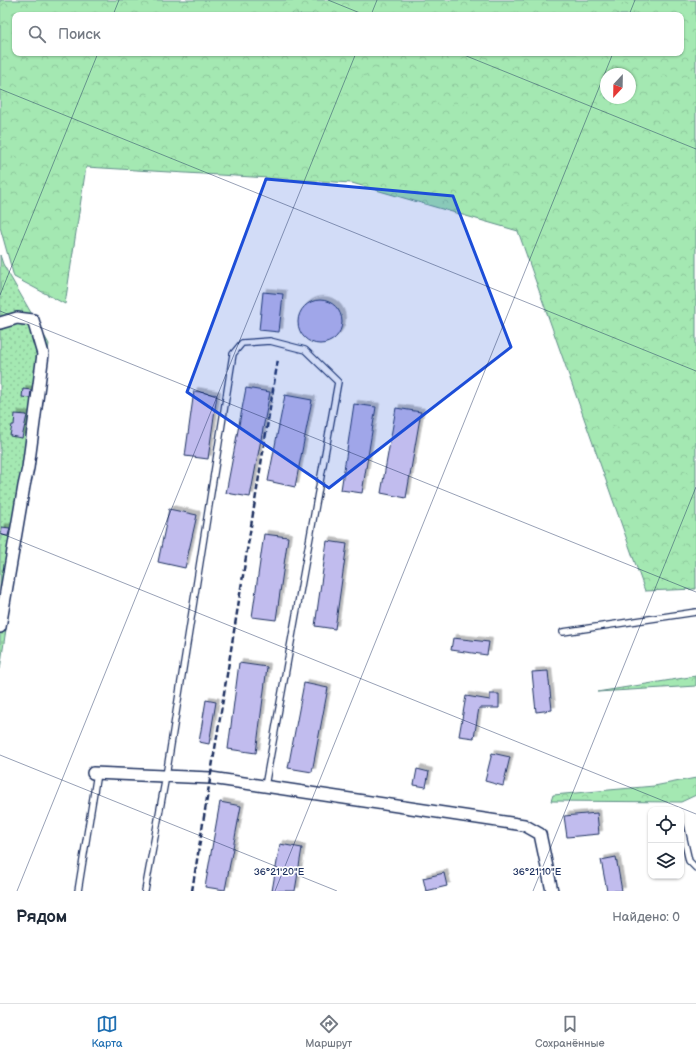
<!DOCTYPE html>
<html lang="ru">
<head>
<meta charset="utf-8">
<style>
  body { margin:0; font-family:"Balsamiq Sans",sans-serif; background:#f2f2f3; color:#1f2937 }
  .controls { position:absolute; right:12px; bottom:12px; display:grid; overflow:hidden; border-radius:8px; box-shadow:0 1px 3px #0004 }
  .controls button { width:36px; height:36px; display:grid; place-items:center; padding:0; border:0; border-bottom:1px solid #e0e1e3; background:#fff; color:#1f2937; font:20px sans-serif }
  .compass { position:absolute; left:600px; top:68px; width:36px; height:36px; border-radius:50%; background:#fff; box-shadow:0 1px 3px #0004; rotate:202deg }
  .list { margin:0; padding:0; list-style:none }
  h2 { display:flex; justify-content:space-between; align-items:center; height:52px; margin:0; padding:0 16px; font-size:17px }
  h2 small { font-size:13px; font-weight:400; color:#747a83 }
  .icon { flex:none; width:22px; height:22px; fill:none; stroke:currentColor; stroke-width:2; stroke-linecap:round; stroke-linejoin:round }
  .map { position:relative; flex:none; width:696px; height:891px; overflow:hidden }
  .search { position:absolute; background:#fff; box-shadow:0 1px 3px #0004; left:12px; right:12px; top:12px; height:44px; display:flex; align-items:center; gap:10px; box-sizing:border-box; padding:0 14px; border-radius:8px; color:#747a83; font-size:15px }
  .sheet { height:112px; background:#fff }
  nav { display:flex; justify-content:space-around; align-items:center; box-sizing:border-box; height:56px; border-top:1px solid #e0e1e3; background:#fff; font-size:11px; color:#747a83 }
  nav a { display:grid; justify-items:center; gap:2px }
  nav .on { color:#1f6fb2 }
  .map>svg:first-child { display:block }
  .forest { fill:url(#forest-crowns); stroke:#608c88; fill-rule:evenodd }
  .park { fill:url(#park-dots); stroke:#608c88 }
  .building { fill:#c1bcee; stroke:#1b2f5e; filter:url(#shadow) }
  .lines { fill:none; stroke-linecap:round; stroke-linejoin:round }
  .lane-casing { stroke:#1b2f5e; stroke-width:8 }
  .street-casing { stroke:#1b2f5e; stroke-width:14 }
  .lane { stroke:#fff; stroke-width:5.5 }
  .street { stroke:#fff; stroke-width:11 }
  .rail { stroke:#1b2f5e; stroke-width:2.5; stroke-dasharray:6 3; stroke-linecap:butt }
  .marked { fill:#1d4ed8; fill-opacity:0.2; stroke:#1d4ed8; stroke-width:3; stroke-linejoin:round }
  .ticks { fill:none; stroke:#1b2f5e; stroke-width:1; stroke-opacity:0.45 }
  .ticks-label { font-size:10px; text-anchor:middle; fill:#1b2f5e; stroke:#fff; stroke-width:3.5; stroke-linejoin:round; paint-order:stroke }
</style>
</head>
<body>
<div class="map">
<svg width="696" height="891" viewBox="0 0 696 891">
  <defs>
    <pattern id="forest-crowns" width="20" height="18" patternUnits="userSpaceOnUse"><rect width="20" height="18" fill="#a4e8b2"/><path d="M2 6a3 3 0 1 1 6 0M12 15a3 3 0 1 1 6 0" fill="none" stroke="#8dc79c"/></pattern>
    <pattern id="park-dots" width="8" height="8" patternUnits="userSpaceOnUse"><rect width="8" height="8" fill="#a4e8b2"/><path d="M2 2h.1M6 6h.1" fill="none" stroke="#8dc79c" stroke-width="1.8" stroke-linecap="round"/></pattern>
    <filter id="shadow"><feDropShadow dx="3.5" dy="-3.5" stdDeviation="0" flood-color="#0004"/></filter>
  </defs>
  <rect width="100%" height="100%" fill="#fff"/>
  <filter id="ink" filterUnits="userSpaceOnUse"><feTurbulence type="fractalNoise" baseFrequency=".025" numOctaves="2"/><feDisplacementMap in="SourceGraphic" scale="8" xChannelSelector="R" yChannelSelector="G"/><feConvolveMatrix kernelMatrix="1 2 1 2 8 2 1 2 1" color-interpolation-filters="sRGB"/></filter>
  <g filter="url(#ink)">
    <g class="forest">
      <path d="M0,0H696V589L645,591L518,231L352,183L86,167L65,304L14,277L0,227ZM15,15H681V53H15ZM606,74H630V98H606Z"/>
      <path d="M696,676V686L597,692Z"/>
      <path d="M696,778V795L681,802L551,801L553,795L654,786Z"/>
    </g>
    <path class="park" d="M0,255L3,264L49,344L0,669Z"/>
    <g class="building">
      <path d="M263,292L283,294L279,332L259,330Z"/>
      <circle cx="320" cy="322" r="22"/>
      <path d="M246,388L270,392L250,497L226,493Z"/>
      <path d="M23,389L31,390L30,398L22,397Z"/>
      <path d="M194,391L217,395L208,459L185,456Z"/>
      <path d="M285,395L312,400L295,487L268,481Z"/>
      <path d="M354,404L376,407L362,493L341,490Z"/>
      <path d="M396,408L421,412L406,498L381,493Z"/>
      <path d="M15,414L27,415L22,438L10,436L12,425H14Z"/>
      <path d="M169,509L197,515L185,568L158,562Z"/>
      <path d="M2,527L10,528L8,536L1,535Z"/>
      <path d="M264,534L288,537L276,620L252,617Z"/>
      <path d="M327,541L347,544L335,629L315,626Z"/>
      <path d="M453,638L489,642L487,655L451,650Z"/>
      <path d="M239,663L267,667L256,753L228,749Z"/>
      <path d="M548,671L552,710L536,712L532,672Z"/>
      <path d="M304,683L328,688L312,772L288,768Z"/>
      <path d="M490,694H499V708H479L474,738L459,736L466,696L490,700Z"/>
      <path d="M206,700L216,702L209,744L199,742Z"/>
      <path d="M492,753L510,757L503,786L485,781Z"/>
      <path d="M417,769L429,772L426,787L414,785Z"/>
      <path d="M220,802L241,806L225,890L205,887Z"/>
      <path d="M597,813L599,834L567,837L564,816Z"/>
      <path d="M280,844L302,848L295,891H272Z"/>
      <path d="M616,857L622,891H607L601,860Z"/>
      <path d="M444,873L447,886L426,891L423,878Z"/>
    </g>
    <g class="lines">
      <g class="lane-casing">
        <g id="lane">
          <path d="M563,632L696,612"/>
          <path d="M681,826L689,861L696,868"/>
          <path d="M78,891L97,773"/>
          <path d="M145,891L166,776L233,354L242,343L270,341L305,350L338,382L265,786"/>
        </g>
      </g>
      <g class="street-casing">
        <g id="street">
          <path d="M0,323L17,318L33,320L43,354L28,468L24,486L0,627"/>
          <path d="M93,773L211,778L524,825L540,834L552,891"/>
        </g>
      </g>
      <use href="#lane" class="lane"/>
      <use href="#street" class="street"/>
      <path class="rail" d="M192,891L278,359"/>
    </g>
  </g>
  <path class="marked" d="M266,179L453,196L511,347L329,488L187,392Z"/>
  <path class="ticks" d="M328,0L365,15M113,15L119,0M371,15L377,0M629,15L635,0M459,53L696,149M0,89L696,371M0,295L98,53M0,311L696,592M0,533L696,814M0,755L337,891M17,891L356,53M275,891L613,53M533,891L696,487"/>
  <g class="ticks-label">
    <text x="279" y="875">36°21'20"E</text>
    <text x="537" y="875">36°21'10"E</text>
  </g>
</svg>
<div class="controls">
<button><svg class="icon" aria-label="locate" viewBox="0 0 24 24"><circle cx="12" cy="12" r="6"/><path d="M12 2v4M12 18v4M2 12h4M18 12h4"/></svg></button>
<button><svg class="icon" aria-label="layers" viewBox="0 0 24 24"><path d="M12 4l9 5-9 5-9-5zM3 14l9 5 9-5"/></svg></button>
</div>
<svg class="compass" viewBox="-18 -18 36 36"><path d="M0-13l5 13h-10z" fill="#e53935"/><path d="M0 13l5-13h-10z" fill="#747a83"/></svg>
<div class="search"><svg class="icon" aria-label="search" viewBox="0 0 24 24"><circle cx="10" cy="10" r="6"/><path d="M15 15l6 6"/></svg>Поиск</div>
</div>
<section class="sheet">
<h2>Рядом<small>Найдено: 0</small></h2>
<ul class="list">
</ul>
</section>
<nav>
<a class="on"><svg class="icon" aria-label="map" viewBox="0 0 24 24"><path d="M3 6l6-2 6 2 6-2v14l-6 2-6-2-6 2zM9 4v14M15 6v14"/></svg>Карта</a>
<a><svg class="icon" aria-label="directions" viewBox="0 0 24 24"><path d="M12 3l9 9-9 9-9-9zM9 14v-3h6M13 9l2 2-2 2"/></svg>Маршрут</a>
<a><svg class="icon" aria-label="saved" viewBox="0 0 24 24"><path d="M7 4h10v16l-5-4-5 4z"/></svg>Сохранённые</a>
</nav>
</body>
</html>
